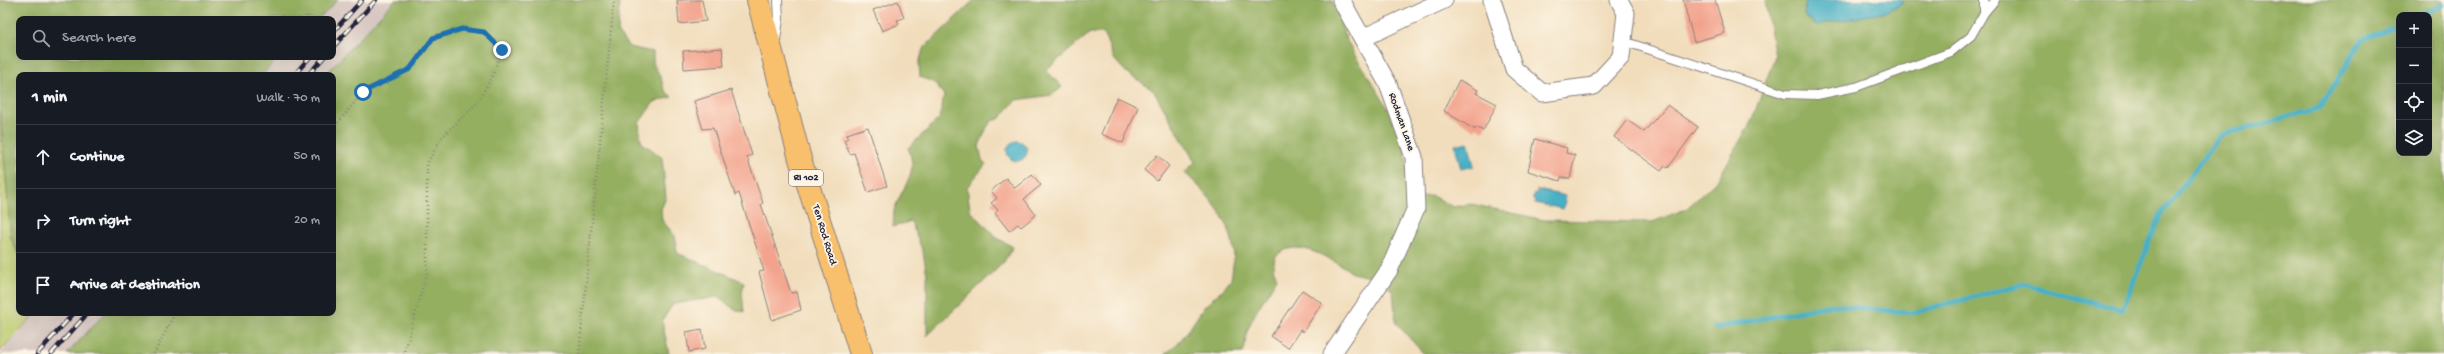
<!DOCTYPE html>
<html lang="en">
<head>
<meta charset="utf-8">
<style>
  body { margin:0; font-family:"Gochi Hand",sans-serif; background:#20242c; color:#f1f3f6 }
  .controls { position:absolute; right:12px; top:12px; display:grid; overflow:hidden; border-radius:8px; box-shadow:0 4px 16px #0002 }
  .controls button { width:36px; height:36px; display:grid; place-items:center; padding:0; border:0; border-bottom:1px solid #363941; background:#171b24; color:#f1f3f6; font:20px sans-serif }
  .stop { position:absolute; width:12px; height:12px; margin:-9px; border:3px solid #1f6fb2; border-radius:50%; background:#fff }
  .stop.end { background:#1f6fb2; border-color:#fff; box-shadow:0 1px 4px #0008 }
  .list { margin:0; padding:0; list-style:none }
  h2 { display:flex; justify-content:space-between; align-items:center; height:52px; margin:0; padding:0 16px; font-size:17px }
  h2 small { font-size:13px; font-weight:400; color:#9ea1a6 }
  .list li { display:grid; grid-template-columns:26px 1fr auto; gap:12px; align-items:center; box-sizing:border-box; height:64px; padding:0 16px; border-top:1px solid #363941 }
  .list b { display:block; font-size:15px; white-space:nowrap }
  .list em { font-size:13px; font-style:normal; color:#9ea1a6 }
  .icon { flex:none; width:22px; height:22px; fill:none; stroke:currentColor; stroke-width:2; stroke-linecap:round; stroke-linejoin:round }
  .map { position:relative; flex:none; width:2444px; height:354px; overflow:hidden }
  .search { position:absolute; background:#171b24; box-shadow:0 4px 16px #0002; left:16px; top:16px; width:320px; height:44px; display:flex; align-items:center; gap:10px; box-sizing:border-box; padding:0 14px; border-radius:8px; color:#9ea1a6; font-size:15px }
  .panel { position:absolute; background:#171b24; box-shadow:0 4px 16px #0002; left:16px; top:72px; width:320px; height:244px; border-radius:8px }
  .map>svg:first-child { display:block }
  .industrial { fill:#d0c0bc }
  .green { fill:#bbcb6e; stroke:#6e7654 }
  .forest { fill:#94af61; stroke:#5b684e; fill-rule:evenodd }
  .water { fill:#47b0c5; stroke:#346980 }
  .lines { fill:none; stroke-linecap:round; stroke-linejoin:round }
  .stream { stroke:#47b0c5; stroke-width:5 }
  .building { fill:#f3a38d }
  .lane-casing { stroke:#8a807c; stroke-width:10 }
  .street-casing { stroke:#8a807c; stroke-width:19 }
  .primary-casing { stroke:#8a807c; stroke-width:24 }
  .path { stroke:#8a807c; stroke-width:2.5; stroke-dasharray:1 3; stroke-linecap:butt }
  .lane { stroke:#fff; stroke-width:8 }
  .street { stroke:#fff; stroke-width:17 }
  .primary { stroke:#f8bf6c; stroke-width:22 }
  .rail-casing { stroke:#22223b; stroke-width:4.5 }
  .rail { stroke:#fcf5e5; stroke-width:3; stroke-dasharray:9; stroke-linecap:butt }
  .route { stroke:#1f6fb2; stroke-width:5 }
  .labels { text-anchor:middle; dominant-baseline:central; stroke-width:3.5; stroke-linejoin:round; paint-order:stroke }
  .shield { fill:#fcf5e5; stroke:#63616e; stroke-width:1 }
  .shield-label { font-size:10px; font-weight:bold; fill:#22223b }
  .street-label { font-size:11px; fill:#22223b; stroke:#fcf5e5 }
</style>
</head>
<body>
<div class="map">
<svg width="2444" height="354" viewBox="0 0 2444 354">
  <rect width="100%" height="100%" fill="#fcf5e5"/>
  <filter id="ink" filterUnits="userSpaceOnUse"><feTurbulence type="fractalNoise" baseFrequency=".025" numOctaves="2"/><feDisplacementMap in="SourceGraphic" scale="8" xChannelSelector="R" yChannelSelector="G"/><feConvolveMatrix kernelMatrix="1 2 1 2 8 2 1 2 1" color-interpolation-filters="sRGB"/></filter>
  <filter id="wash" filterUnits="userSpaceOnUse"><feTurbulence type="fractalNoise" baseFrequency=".012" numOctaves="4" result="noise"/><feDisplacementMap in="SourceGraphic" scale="16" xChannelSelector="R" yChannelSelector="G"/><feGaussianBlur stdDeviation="0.9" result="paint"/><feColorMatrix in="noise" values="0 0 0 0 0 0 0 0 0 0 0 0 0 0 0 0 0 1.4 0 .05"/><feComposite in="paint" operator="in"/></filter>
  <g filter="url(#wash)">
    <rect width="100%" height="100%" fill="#f1ddbc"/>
    <g class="industrial">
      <path d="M338,0H395L325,75H262L279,57H333V19H318Z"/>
      <path d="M36,313H105L67,354H0Z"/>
    </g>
    <path class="green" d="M0,110L11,238L19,256V313H36L0,351Z"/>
    <g class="forest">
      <path d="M0,0H338L318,19H19V57H279L262,75H19V256L11,238L0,110Z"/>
      <path d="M395,0H620L618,33L629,47L653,52C653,69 654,63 660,76C665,88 660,86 672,97L654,102L639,123L641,142L662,157L666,198L661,209L662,220L675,236L677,253L744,282L742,293L744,312L734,309L718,297L673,304L662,321L669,354H67L105,313H333V75H325Z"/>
      <path d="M974,0H1331C1341,14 1341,31 1349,45C1378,98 1412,126 1407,192L1416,197L1432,196L1453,207L1471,204L1544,220L1652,222L1686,209L1717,181L1752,120L1775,56L1765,0H1806L1804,15L1903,3L1901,0H2444V354H1424L1396,323L1393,291L1379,279L1352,273L1346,268C1325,257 1295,236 1275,257L1273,268L1277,278C1267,295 1255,311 1248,329C1244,337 1247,344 1243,353L1165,354C1182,343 1193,323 1204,307C1212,298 1223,291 1230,281C1232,278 1232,271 1233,266C1239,228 1211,197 1185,173L1195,162L1153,90L1127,73L1113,58L1104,33H1090L1046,70L1062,87L1052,95L1016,100L999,119L993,120L987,127L979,146L982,160L986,164L967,187L970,210L997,238L1013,247L1003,263L927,336V275L923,252L911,221L893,227C894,222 893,216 894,211C901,187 920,174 908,148L940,118L944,95L933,82L920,77L919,64L923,49ZM2399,15H2429V153H2399Z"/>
    </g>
    <g class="water">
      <path d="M1806,0H1901L1904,3L1882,13L1816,25L1804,15Z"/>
      <circle cx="1017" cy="151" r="10"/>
      <path d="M1468,142L1474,166L1461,169L1455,145Z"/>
      <path d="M1537,190L1566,196L1563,209L1535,203V200L1533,199L1534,193L1537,194Z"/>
    </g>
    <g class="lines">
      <g class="stream">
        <path d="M2419,15L2444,4"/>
        <path d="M1715,328L1831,305L1912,313L2023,284L2122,310L2160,216L2221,135L2320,108L2362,40L2399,24"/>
      </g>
    </g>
    <g id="blocks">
      <g class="building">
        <path d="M677,0H702L706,21L679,24Z"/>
        <path d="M1683,0H1715L1725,33L1694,42Z"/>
        <path d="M898,1L904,18L897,20L899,24L882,31L873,10Z"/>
        <path d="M722,48L724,66L684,69L683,51Z"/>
        <path d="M1459,80L1478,90L1476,93L1497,104L1483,131L1476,127L1475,130L1444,111Z"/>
        <path d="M731,90L752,155L747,157L763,203L761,204L791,293L797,292L801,310L772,320L759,272L764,271L739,193L735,195L713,128L703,129L694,101Z"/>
        <path d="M1117,97L1138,107L1123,143L1101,134Z"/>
        <path d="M1667,105L1698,127L1668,168L1665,166L1661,171L1614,137L1627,120L1644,132Z"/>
        <path d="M868,127L887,186L868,192L854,153L850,154L844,140L848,138L847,134Z"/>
        <path d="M1535,139L1567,148L1566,153L1575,155L1570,179L1561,177L1560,181L1528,171Z"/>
        <path d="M1157,155L1169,166L1157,181L1144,170Z"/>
        <path d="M1032,174L1041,185L1024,199L1036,215L1021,227L1018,224L1009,231L995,213L998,210L991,203L997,198L991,191L1006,178L1015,188Z"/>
        <path d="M1302,290L1322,303L1303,332L1300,330L1288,348L1271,336Z"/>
        <path d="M702,329L705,349L689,352L686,332Z"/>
      </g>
    </g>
  </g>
  <g filter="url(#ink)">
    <use href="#blocks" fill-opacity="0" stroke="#8a807c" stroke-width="1"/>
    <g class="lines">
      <g class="lane-casing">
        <g id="lane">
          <path d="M1984,13L1995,0"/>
          <path d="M776,40L779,19L778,0"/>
          <path d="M1623,41L1785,94L1817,95L1856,87L1951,52L1971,36L1984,13V0"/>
        </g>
      </g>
      <g class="street-casing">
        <g id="street">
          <path d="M1492,0L1514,69L1542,93L1594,86L1621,57L1626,13L1619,0"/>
          <path d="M1363,38L1444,0"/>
          <path d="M1332,354L1389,270L1416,208L1414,157L1388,84L1341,0"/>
        </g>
      </g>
      <g class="primary-casing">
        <path id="primary" d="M758,0L800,159L861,354"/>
      </g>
      <g class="path">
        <path d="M333,129L363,92L410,69L433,38L462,29L484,32L502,50L492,77L477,103L442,137L427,164V272L404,354"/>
        <path d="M0,352L1,354"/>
        <path d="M154,354L175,313"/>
        <path d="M579,354L614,0"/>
      </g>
      <use href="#lane" class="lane"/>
      <use href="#street" class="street"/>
      <use href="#primary" class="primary"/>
      <g class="rail-casing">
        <g id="rail">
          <path d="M333,32L362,0"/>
          <path d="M333,47L376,0"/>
          <path d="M294,75L310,57"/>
          <path d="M308,75L324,57"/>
          <path d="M37,354L74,313"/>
          <path d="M51,354L88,313"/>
        </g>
      </g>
      <use href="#rail" class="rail"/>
    </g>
  </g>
  <g class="lines" filter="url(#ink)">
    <path class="route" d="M363,92L410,69L433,38L462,29L484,32L502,50"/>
  </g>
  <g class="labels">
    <rect class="shield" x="789" y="170" width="34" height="16" rx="3"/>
    <g class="shield-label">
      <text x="806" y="178">RI 102</text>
    </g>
    <g class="street-label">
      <text transform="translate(1401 122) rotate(71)">Rodman Lane</text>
      <text transform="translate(824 235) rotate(73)">Ten Rod Road</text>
    </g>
  </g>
</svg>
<div class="controls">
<button>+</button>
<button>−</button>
<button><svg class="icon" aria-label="locate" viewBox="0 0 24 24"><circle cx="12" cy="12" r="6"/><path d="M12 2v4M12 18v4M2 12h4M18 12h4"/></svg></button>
<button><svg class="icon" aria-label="layers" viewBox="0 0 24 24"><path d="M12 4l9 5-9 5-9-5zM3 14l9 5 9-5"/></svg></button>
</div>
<div class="stop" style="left:363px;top:92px"></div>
<div class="stop end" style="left:502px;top:50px"></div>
<div class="search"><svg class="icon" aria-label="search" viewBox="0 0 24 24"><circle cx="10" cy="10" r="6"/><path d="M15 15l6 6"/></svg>Search here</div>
<section class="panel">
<h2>1 min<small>Walk · 70 m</small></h2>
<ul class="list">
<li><svg class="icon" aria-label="ahead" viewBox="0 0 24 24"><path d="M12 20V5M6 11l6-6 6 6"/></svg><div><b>Continue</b></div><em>50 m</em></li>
<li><svg class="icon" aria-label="right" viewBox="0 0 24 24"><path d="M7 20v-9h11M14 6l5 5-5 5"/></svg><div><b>Turn right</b></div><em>20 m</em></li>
<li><svg class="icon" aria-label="arrive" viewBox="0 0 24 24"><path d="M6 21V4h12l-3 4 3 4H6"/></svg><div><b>Arrive at destination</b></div></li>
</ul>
</section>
</div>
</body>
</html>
